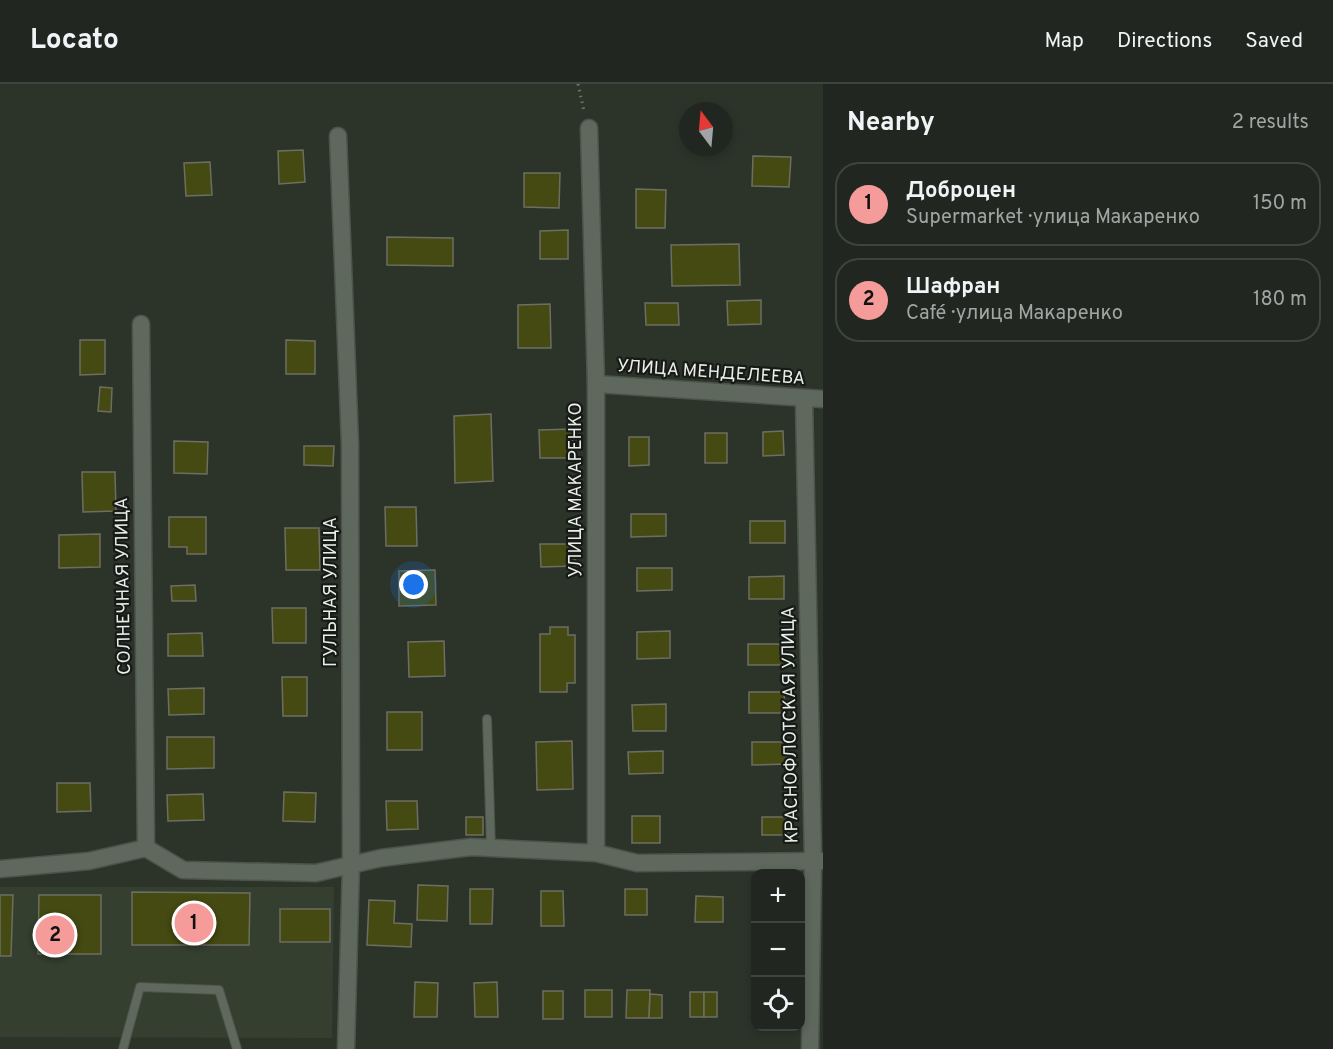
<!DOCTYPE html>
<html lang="en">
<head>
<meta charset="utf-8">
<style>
  body { margin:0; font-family:Overpass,sans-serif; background:#2d332d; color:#f1f3f6 }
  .controls { position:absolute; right:18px; bottom:18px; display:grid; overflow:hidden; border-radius:12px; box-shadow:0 3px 9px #0003 }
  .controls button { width:54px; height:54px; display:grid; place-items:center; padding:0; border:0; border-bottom:2px solid #3e443e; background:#212720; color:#f1f3f6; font:30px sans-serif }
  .compass { position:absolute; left:679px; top:18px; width:54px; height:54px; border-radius:50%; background:#212720; box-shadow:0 3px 9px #0003; rotate:344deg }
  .you { position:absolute; left:414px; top:501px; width:21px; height:21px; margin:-15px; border:4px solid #fff; border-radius:50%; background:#1a73e8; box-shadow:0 0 0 9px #1a73e833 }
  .badge { display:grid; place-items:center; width:39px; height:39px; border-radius:50%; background:#f59b9a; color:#111; font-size:20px; font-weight:700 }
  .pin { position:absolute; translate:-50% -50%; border:3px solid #fff; box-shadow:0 2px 6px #0006 }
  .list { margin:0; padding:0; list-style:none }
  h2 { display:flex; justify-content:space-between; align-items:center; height:78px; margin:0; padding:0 24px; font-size:26px }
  h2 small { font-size:20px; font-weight:400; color:#a2a5a5 }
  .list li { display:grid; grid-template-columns:39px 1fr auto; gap:18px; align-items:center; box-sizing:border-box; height:84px; margin:0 12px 12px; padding:0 12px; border:2px solid #3e443e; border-radius:24px }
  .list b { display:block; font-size:22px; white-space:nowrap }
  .list p { margin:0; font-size:20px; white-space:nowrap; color:#a2a5a5 }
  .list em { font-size:20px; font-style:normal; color:#a2a5a5 }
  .icon { flex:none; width:33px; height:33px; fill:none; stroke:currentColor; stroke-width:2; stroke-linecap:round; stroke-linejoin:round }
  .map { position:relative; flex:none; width:823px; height:965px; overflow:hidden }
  header { display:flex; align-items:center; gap:36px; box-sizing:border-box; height:84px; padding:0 30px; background:#212720; border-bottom:2px solid #3e443e }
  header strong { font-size:28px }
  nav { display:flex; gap:33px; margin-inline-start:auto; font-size:21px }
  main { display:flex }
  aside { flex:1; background:#212720 }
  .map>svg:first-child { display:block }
  .built { fill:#343f30 }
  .building { fill:#454a12; stroke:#6c6e61; stroke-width:1.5 }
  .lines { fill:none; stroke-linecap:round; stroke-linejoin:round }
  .lane-casing { stroke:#4c534a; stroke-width:10 }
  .street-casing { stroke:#4c534a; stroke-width:19 }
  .path { stroke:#70776f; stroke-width:3; stroke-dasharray:1.5 4.5; stroke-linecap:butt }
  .lane { stroke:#5f685d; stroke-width:8 }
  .street { stroke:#5f685d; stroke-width:16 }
  .labels { text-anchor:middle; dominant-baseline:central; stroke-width:4.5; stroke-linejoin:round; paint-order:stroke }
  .street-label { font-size:18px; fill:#e9eee8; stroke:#171a16 }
</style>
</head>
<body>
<header>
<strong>Locato</strong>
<nav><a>Map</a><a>Directions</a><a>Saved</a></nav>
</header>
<main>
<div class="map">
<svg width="823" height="965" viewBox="0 0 823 965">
  <rect width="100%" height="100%" fill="#2c342a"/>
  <path class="built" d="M0,803H334L332,954L0,953Z"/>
  <g class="building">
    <path d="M303,66L305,98L279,100L278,67Z"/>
    <path d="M753,72L791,73L789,103L752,102Z"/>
    <path d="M210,78L212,111L186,112L184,79Z"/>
    <path d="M524,89H560L559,124L524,123Z"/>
    <path d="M636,105L666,106L665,144H636Z"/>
    <path d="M568,146V175H540V147Z"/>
    <path d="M387,153L453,154V182L387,181Z"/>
    <path d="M739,160L740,201L672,202L671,161Z"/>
    <path d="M761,216V240L728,241L727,217Z"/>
    <path d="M645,219H678L679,241H646Z"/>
    <path d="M550,220L551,264H518V221Z"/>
    <path d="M80,256H105V290L80,291Z"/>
    <path d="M286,256L315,257V290H286Z"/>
    <path d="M100,303L112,304L111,328L98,327Z"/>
    <path d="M491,330L493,397L455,399L454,332Z"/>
    <path d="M572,345L573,374H540L539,346Z"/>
    <path d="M783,347L784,371L763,372V348Z"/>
    <rect x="705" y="349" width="22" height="30"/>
    <path d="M629,353H649V381L629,382Z"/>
    <path d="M174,357L208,358L207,390L174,389Z"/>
    <path d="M304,362H334L333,382L304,381Z"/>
    <path d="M82,388H115L116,427L83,428Z"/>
    <path d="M385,423H416L417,462H386Z"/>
    <path d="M631,430H666V452L631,453Z"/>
    <path d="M169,433H206V470H187V463H169Z"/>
    <rect x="750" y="437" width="35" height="22"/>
    <path d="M285,444H319L320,486H286Z"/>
    <path d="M100,450V483L59,484V451Z"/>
    <path d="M540,460H575V482L541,483Z"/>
    <path d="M637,484H672V506L637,507Z"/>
    <path d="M435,486L436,521L399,522V487Z"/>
    <path d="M784,492V515H749V493Z"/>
    <path d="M195,501L196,517H172L171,502Z"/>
    <path d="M272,524H306V559H273Z"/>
    <path d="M550,543H568V551H575V599H567V608H540V550H550Z"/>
    <path d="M670,547V574L637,575V548Z"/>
    <path d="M202,549L203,572H168V550Z"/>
    <path d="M444,557L445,592L409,593L408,558Z"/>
    <rect x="748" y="560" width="36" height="21"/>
    <path d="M282,593H307V632H283Z"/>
    <path d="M204,604V630L169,631L168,605Z"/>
    <path d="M749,608H784L785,629H749Z"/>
    <path d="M666,620V647H633L632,621Z"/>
    <rect x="387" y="628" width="35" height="38"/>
    <path d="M167,653H214V684L167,685Z"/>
    <path d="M572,657L573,705L537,706L536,658Z"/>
    <path d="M752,658H787V680L752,681Z"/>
    <path d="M663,667V689L629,690L628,668Z"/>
    <path d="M57,699H90L91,727L57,728Z"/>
    <path d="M284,708L316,709L315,738L283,737Z"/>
    <path d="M203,710L204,736L168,737L167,711Z"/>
    <path d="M386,717H417L418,745L387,746Z"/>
    <rect x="632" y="732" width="28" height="27"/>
    <rect x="466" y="733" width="17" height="18"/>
    <rect x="762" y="733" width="26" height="18"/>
    <path d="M418,801L448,802L447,837L417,836Z"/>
    <path d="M470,805H493L492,840H470Z"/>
    <rect x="625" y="805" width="22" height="26"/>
    <path d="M541,807H563L564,842H541Z"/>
    <path d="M132,808L250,809L249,861H132Z"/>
    <path d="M0,811H13L11,872H0Z"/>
    <path d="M39,811H101V870H38Z"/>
    <path d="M696,812L723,813V838H695Z"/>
    <path d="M369,816L395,817L394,839L412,840L411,863L367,861Z"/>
    <rect x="280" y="825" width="50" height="33"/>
    <path d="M415,898L438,899L437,933H414Z"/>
    <path d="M497,898L498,933H475L474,899Z"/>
    <rect x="585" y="906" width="27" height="27"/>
    <path d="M627,906H650L649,934H626Z"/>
    <rect x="543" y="907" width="20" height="28"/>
    <rect x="690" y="908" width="14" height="25"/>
    <rect x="704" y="908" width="13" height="25"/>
    <path d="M650,910L662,911V934H649Z"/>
  </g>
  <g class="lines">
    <g class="lane-casing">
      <g id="lane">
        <path d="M487,635L491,764"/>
        <path d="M123,965L140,903L219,906L237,965"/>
      </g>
    </g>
    <g class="street-casing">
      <g id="street">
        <path d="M589,44L596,300V769"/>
        <path d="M338,52L350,360L351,780L346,965"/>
        <path d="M141,240L146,764"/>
        <path d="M596,300L823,315"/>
        <path d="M804,315L813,777L810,965"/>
        <path d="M0,785L89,777L146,764L183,786L316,789L381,774L471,763L596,769L637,779L823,777"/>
      </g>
    </g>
    <path class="path" d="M578,0L584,27"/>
    <use href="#lane" class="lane"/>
    <use href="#street" class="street"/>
  </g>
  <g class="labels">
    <g class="street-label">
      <text transform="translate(711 289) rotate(4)">УЛИЦА МЕНДЕЛЕЕВА</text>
      <text transform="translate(576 406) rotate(-90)">УЛИЦА МАКАРЕНКО</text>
      <text transform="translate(124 502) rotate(-91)">СОЛНЕЧНАЯ УЛИЦА</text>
      <text transform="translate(331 508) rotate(-90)">ГУЛЬНАЯ УЛИЦА</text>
      <text transform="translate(791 641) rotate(-91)">КРАСНОФЛОТСКАЯ УЛИЦА</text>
    </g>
  </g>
</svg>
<div class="controls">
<button>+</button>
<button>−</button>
<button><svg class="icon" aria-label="locate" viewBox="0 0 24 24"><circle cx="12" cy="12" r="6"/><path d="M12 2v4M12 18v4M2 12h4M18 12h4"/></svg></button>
</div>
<svg class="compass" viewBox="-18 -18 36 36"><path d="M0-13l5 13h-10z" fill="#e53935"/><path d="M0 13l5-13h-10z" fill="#a2a5a5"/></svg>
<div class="you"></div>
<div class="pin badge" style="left:194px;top:839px">1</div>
<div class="pin badge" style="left:55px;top:851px">2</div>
</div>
<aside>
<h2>Nearby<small>2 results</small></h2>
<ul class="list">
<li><span class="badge">1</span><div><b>Доброцен</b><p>Supermarket · улица Макаренко</p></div><em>150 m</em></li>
<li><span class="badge">2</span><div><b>Шафран</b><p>Café · улица Макаренко</p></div><em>180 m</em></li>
</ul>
</aside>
</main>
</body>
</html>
